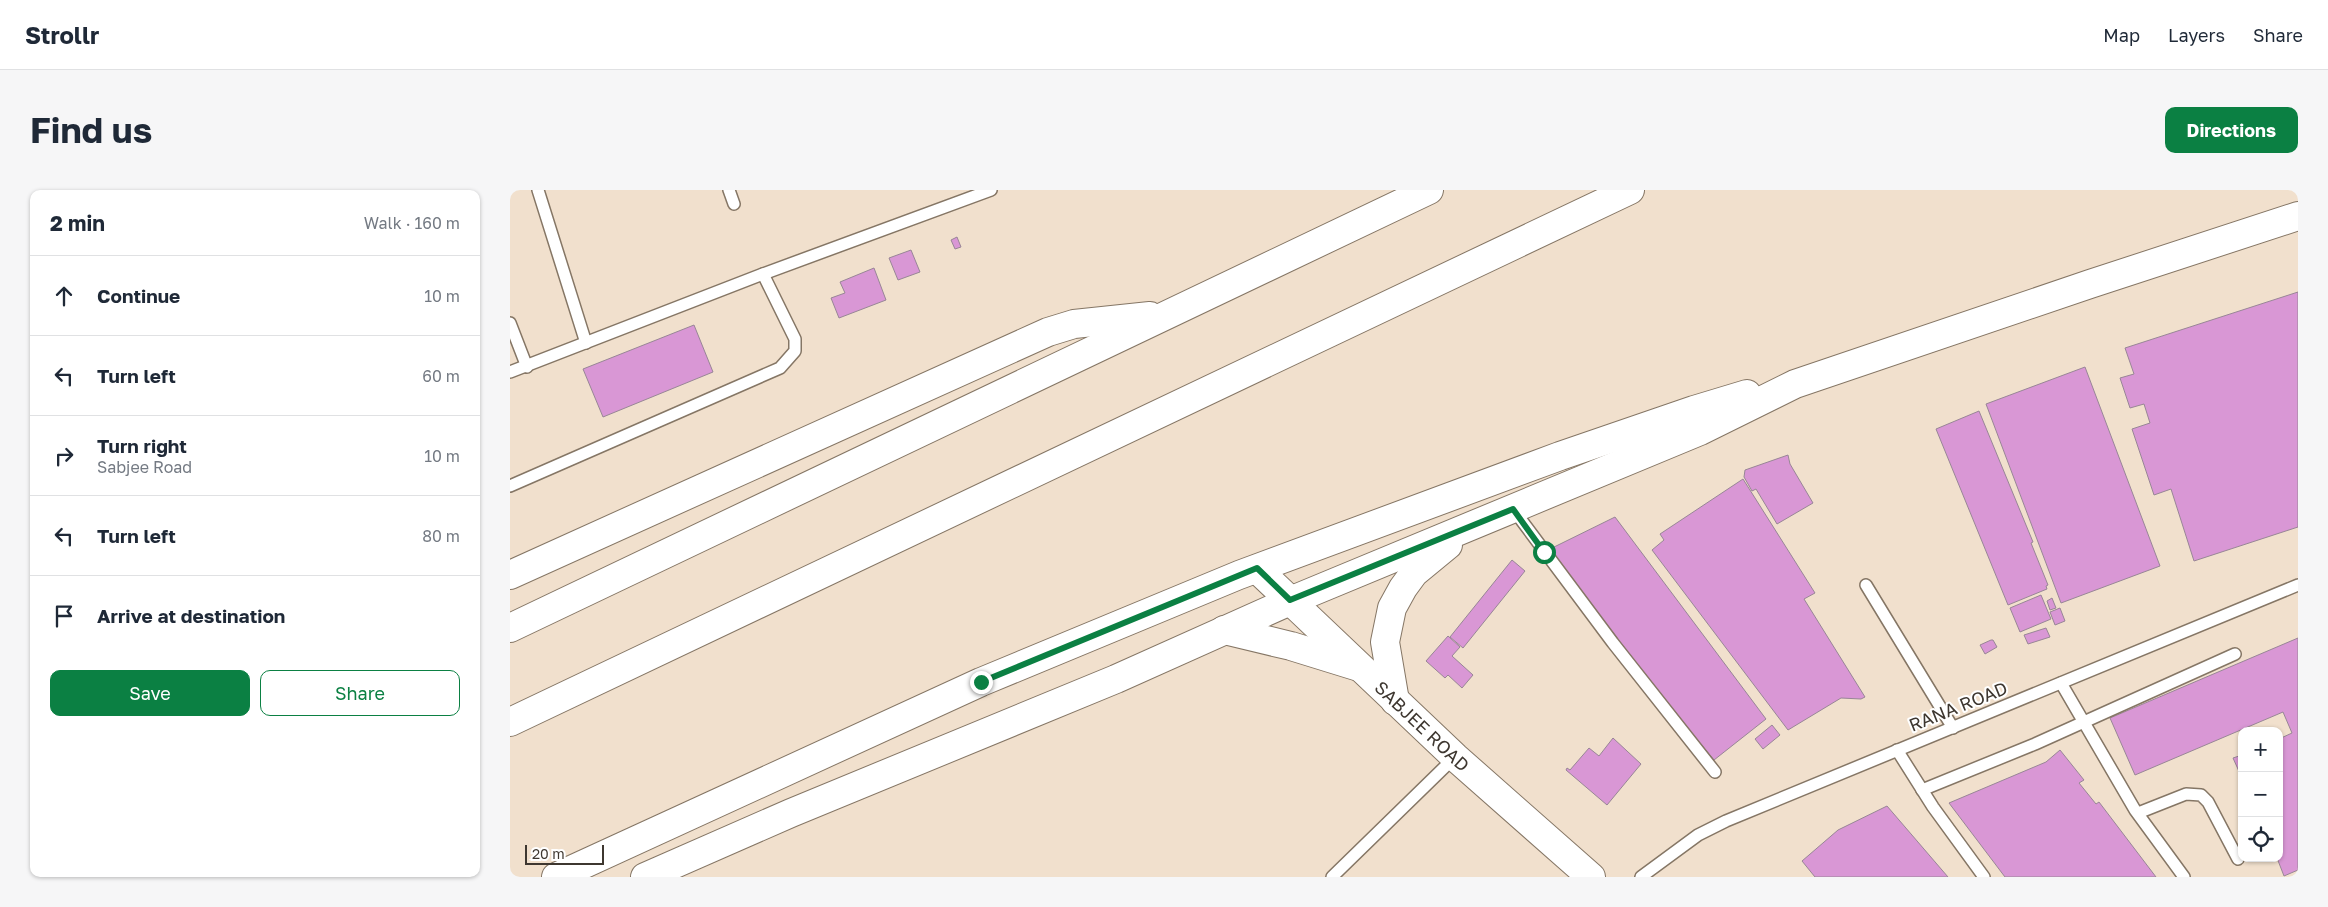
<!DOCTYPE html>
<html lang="en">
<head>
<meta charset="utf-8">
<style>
  body { margin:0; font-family:"Golos Text",sans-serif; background:#f6f6f7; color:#1f2937 }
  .controls { position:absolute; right:15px; bottom:15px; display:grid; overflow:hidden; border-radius:10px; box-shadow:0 1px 4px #0004 }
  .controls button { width:45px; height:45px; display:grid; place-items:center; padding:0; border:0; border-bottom:1px solid #e0e1e3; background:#fff; color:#1f2937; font:25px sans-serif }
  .scale { position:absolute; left:15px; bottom:12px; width:79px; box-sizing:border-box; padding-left:5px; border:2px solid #3e3730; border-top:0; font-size:14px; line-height:18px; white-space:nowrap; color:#3e3730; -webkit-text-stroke:4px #fff; paint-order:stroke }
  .stop { position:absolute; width:15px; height:15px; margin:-11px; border:4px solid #0b8043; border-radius:50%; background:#fff }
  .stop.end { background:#0b8043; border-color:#fff; box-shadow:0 1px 5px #0008 }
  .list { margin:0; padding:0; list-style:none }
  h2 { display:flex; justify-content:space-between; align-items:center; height:65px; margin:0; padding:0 20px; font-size:21px }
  h2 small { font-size:16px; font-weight:400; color:#747a83 }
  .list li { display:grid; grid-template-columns:32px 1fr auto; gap:15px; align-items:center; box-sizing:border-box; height:80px; padding:0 20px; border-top:1px solid #e0e1e3 }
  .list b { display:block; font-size:19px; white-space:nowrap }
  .list p { margin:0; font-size:16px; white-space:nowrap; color:#747a83 }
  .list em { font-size:16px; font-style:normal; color:#747a83 }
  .actions { display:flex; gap:10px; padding:15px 20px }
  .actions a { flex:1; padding:11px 0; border:1px solid #0b8043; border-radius:10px; text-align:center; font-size:18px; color:#0b8043 }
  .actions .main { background:#0b8043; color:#fff }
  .icon { flex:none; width:28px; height:28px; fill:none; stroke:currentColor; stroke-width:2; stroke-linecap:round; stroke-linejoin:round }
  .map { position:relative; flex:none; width:1788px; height:687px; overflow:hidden; border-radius:10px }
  header { display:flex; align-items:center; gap:30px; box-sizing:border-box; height:70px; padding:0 25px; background:#fff; border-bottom:1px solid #e0e1e3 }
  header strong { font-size:24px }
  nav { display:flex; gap:28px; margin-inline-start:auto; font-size:18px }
  .intro { display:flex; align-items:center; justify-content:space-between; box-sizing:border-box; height:120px; padding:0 30px }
  h1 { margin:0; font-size:35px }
  .button { padding:12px 22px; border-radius:10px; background:#0b8043; color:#fff; font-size:18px; font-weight:700 }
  main { display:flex; gap:30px; padding:0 30px }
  aside { flex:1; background:#fff; border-radius:10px; box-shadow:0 1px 4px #0004 }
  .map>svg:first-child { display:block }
  .building { fill:#d997d5; stroke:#988696 }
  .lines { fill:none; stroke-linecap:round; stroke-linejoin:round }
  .service-casing { stroke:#857665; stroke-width:14 }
  .tertiary-casing { stroke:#857665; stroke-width:30 }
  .primary-casing { stroke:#857665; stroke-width:30 }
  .motorway-casing { stroke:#857665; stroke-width:30 }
  .service { stroke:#fff; stroke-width:11 }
  .tertiary { stroke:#fff; stroke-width:28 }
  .primary { stroke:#fff; stroke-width:28 }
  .motorway { stroke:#fff; stroke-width:28 }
  .route { stroke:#0b8043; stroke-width:6 }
  .labels { text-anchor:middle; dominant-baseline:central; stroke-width:4; stroke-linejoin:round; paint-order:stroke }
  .street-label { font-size:18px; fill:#3e3730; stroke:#fff }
</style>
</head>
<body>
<header>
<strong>Strollr</strong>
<nav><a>Map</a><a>Layers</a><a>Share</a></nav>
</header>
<div class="intro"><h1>Find us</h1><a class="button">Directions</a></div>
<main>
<aside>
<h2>2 min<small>Walk · 160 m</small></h2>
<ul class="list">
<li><svg class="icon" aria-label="ahead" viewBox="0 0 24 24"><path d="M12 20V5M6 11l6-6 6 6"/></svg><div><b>Continue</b></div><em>10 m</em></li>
<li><svg class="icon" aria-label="left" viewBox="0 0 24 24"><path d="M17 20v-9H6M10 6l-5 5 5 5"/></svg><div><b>Turn left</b></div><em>60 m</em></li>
<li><svg class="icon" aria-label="right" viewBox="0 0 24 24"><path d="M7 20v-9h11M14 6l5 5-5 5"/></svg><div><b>Turn right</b><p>Sabjee Road</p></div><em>10 m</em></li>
<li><svg class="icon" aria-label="left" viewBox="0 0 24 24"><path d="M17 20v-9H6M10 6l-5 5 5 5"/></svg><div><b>Turn left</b></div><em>80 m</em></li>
<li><svg class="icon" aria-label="arrive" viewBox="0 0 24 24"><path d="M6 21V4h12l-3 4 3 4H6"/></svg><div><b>Arrive at destination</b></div></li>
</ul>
<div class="actions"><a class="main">Save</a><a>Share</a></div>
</aside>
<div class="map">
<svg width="1788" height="687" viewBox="0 0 1788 687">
  <rect width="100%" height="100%" fill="#f1e0cd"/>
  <g class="building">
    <path d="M447,47L451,57L445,59L441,50Z"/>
    <path d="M401,60L410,82L388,90L379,68Z"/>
    <path d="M364,78L376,110L329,128L321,108L335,103L330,92Z"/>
    <path d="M1788,102V337L1684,371L1661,299L1644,305L1622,239L1640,233L1634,214L1620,218L1610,188L1624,184L1615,158Z"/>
    <path d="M184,135L203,182L93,227L73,179Z"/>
    <path d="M1575,177L1650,376L1551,413L1476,214Z"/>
    <path d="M1469,221L1523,352L1521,353L1538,395L1536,396L1537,399L1498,415L1426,239Z"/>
    <path d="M1278,265L1280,274L1303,313L1267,334L1246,299L1242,301L1234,287L1235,280Z"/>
    <path d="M1233,289L1305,403L1294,409L1355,507L1351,509L1331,508L1278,540L1142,360L1154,350L1150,344Z"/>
    <path d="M1105,327L1256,529L1204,570L1146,500L1040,359Z"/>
    <path d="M1002,370L1015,381L953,458L940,447Z"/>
    <path d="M1531,405L1541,429L1510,442L1500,418Z"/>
    <path d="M1542,408L1546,418L1540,420L1537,411Z"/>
    <path d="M1550,418L1555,431L1545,435L1540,422Z"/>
    <path d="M1536,438L1540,447L1518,454L1514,445Z"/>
    <path d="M938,446L950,457L942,466L963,485L952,498L938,485L935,488L916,471Z"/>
    <path d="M1788,448V680L1774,686L1767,668H1769V549L1782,543L1773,522L1625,585L1600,528Z"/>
    <path d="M1481,450H1483L1487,457L1475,464L1470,455Z"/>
    <path d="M1262,535L1270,545L1253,559L1245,549Z"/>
    <path d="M1103,548L1131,574L1097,615L1056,580L1057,578L1060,580L1079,558L1089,566Z"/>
    <path d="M1550,560L1574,590L1569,593L1586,614L1589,612L1646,687H1495L1439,613L1536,572Z"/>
    <path d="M1732,565V588L1723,568Z"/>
    <path d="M1377,616L1438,687H1305L1292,671L1328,640Z"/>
  </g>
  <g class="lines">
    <g class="service-casing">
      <g id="service">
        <path d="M28,0L76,153"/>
        <path d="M219,0L224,14"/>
        <path d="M0,133L17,177"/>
        <path d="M0,182L253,84L481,0"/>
        <path d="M0,296L270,178L285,161V149L253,84"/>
        <path d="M1003,319L1103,453L1205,582"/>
        <path d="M1356,395L1443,538"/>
        <path d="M1551,493L1625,620L1674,687"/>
        <path d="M1387,560L1423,617L1474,687"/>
        <path d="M1412,600L1525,554L1725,464"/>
        <path d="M1628,623L1676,604L1691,605L1698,612L1728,669"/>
        <path d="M822,687L945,567"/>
        <path d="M1131,687L1188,645L1216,631L1788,395"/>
      </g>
    </g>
    <g class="tertiary-casing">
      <g id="tertiary">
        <path id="s1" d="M747,379L945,567L1081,687"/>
      </g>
    </g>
    <g class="primary-casing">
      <g id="primary">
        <path d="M714,440L781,456L849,477"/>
        <path d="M885,511L875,452L882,418L893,398L904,383L938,355"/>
        <path d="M46,687L471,492L729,385L1050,266L1184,220L1237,204"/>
        <path d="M135,687L281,623L606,489L780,411L1190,241L1285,194L1580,94L1788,26"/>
      </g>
    </g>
    <g class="motorway-casing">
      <g id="motorway">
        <path d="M0,385L538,142L564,134L640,126"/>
        <path d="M0,438L919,0"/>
        <path d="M0,532L1120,0"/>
      </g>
    </g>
    <use href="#service" class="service"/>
    <use href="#tertiary" class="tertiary"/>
    <use href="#primary" class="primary"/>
    <use href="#motorway" class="motorway"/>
  </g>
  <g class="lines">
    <path class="route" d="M471,492L747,378L780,410L1003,319L1034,362"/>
  </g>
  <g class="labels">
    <g class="street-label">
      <text transform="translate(1448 516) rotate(-22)">RANA ROAD</text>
      <text stroke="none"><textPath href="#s1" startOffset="228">SABJEE ROAD</textPath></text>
    </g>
  </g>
</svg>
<div class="controls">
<button>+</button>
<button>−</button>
<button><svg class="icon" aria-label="locate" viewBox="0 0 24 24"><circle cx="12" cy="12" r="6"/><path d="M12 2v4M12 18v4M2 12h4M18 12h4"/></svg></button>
</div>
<div class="scale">20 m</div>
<div class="stop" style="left:1034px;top:362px"></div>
<div class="stop end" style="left:471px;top:492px"></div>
</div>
</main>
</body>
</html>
